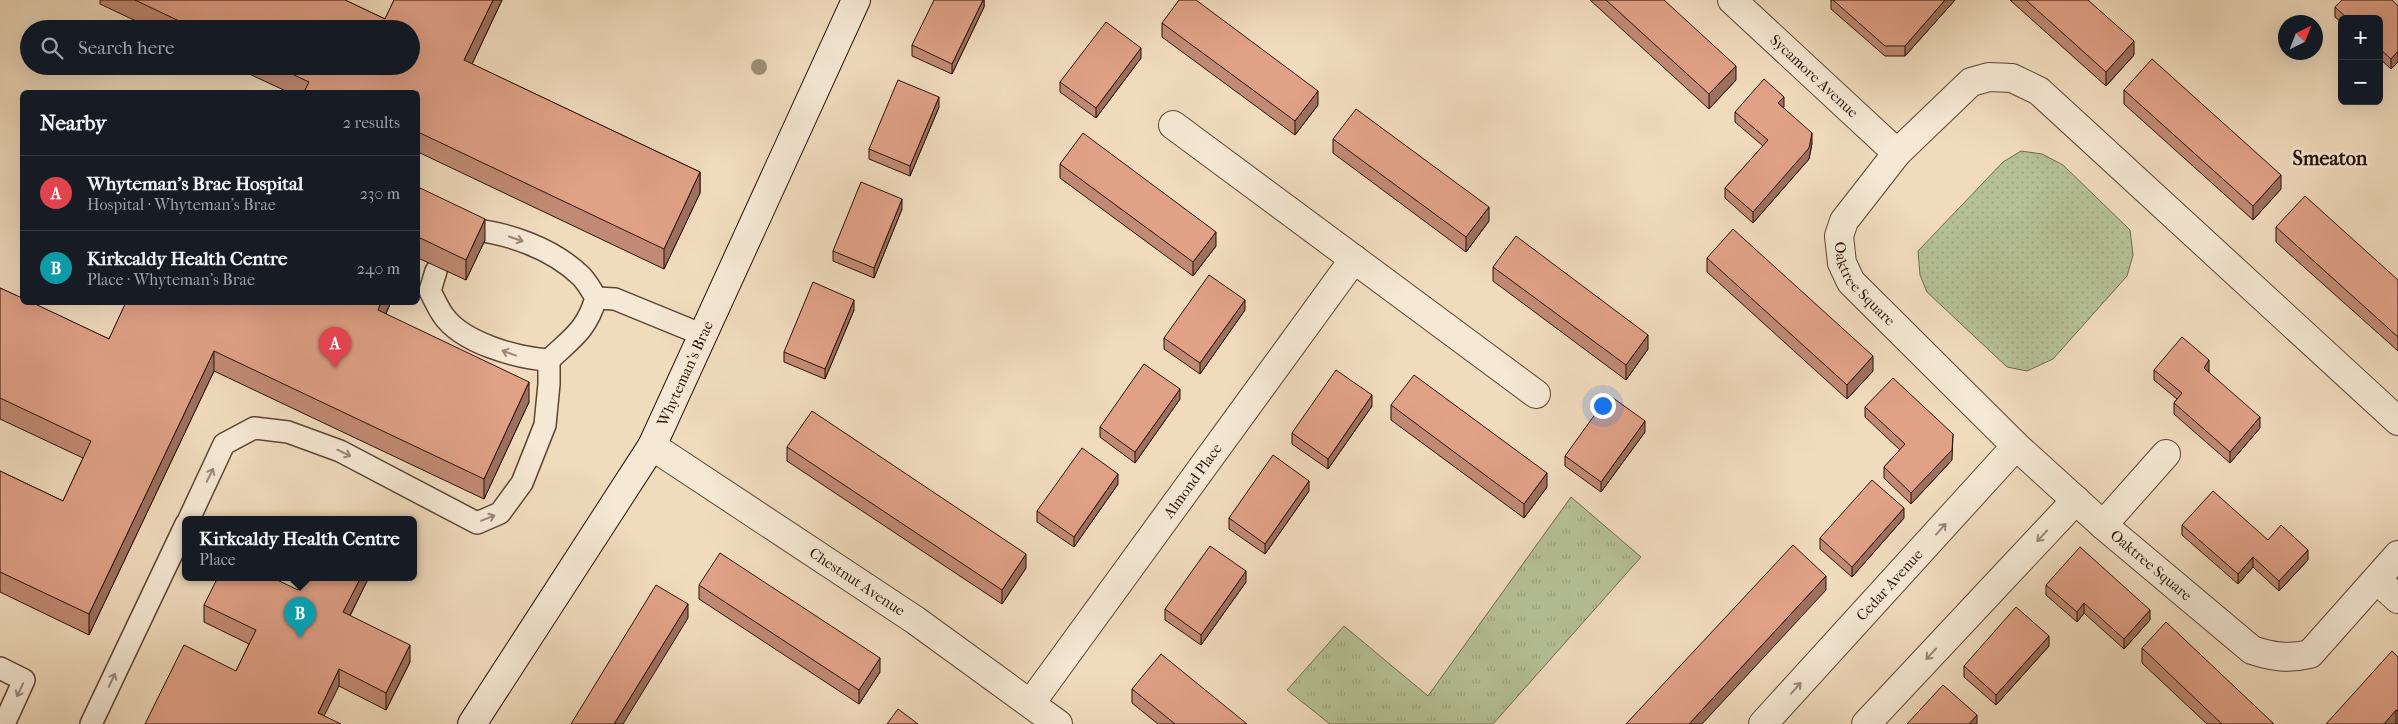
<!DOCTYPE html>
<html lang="en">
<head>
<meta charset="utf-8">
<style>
  body { margin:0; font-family:"IM FELL French Canon",serif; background:#242831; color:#f1f3f6 }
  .controls { position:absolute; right:15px; top:15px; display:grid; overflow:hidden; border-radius:8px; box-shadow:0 5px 20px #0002 }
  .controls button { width:45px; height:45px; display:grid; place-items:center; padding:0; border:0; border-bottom:1px solid #363941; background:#171b24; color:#f1f3f6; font:25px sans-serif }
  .compass { position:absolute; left:2278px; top:15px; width:45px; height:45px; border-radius:50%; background:#171b24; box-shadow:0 5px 20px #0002; rotate:42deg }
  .you { position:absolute; left:1602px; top:405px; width:18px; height:18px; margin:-12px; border:4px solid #fff; border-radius:50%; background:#1a73e8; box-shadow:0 0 0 8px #1a73e833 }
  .badge { display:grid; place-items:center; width:32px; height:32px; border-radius:50%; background:#c59692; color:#fff; font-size:16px; font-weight:700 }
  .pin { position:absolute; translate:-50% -41px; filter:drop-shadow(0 1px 2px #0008) }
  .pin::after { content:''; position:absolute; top:26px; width:18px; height:15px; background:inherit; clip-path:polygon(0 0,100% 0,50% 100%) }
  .popup { position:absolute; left:182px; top:516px; width:235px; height:65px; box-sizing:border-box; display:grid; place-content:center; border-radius:8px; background:#171b24; filter:drop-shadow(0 1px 4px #0005); font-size:16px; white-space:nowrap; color:#9ea1a6 }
  .popup b { font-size:19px; color:#f1f3f6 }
  .popup::after { content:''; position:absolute; left:50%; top:100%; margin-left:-10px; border:10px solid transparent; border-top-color:#171b24 }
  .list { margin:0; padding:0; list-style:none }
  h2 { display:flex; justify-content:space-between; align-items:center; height:65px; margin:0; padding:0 20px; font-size:21px }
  h2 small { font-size:16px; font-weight:400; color:#9ea1a6 }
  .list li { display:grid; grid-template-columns:32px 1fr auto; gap:15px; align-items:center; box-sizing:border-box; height:75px; padding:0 20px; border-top:1px solid #363941 }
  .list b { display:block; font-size:19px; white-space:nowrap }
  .list p { margin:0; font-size:16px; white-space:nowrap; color:#9ea1a6 }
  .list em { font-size:16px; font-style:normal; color:#9ea1a6 }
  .icon { flex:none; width:28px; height:28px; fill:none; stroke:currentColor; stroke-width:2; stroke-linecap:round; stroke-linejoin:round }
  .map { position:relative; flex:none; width:2398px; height:724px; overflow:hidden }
  .search { position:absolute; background:#171b24; box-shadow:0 5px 20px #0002; left:20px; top:20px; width:400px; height:55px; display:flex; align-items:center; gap:12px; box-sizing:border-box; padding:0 18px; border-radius:28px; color:#9ea1a6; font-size:19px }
  .panel { position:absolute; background:#171b24; box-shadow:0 5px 20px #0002; left:20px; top:90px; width:400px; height:215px; border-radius:8px }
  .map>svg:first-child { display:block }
  .grass { fill:url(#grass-tufts); stroke:#70694e }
  .park { fill:url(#park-dots); stroke:#70694e }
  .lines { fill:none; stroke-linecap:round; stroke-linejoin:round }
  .lane-casing { stroke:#5c4435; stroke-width:24 }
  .street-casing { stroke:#5c4435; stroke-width:30 }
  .secondary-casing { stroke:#2a1108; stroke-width:30 }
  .lane { stroke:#f5e8d4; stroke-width:21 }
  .street { stroke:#f5e8d4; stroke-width:28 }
  .secondary { stroke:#f5e8d4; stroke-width:28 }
  .tree { fill:#9e8e74 }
  .wall { fill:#c18a74; stroke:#2a1108 }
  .shaded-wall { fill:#9d715e; stroke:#2a1108 }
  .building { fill:#e0a187; stroke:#2a1108 }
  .oneway { stroke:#9a8778 }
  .labels { text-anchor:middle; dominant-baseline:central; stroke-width:5; stroke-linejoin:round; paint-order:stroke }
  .street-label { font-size:15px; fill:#2a1108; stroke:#f5e8d4 }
  .district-label { font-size:20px; font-weight:bold; fill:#2a1108; stroke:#f5e8d4 }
</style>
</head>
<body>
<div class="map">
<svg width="2398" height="724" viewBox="0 0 2398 724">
  <defs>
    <pattern id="grass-tufts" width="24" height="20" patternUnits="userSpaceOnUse" patternTransform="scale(1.25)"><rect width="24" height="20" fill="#b5c195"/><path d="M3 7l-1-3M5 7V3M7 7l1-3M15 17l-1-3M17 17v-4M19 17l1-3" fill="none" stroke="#9ca57f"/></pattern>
    <pattern id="park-dots" width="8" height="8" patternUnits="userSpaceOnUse" patternTransform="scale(1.25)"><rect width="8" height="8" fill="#b5c195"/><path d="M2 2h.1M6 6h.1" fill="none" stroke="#9ca57f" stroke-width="1.8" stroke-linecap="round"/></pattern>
  </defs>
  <rect width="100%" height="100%" fill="#f0dbbd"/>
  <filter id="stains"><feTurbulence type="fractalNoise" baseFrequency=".004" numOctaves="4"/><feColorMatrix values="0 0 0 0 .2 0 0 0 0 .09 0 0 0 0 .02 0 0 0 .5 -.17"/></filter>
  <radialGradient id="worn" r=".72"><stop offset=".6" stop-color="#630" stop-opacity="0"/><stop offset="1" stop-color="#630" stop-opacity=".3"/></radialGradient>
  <path class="grass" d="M1571,497L1641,557L1493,724H1330L1287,690L1344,626L1428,696Z"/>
  <path class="park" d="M2021,151L2042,154L2063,165L2130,230L2133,255L2127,276L2053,359L2027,371L2007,367L1927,292L1920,275L1918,251L2003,162Z"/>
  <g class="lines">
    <g class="lane-casing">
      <g id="lane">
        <path d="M436,271L430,291C434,299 438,308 443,315C462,343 517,358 549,360C572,338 586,331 596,298C592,291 587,282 581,276C552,248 508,233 469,229"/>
        <path d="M596,298L615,299L703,335"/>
        <path d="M189,519L224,444L254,428L288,432L340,451L477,523L500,513L522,483L545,425L549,384V360"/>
        <path d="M0,668L24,680L4,724"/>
        <path d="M91,724L186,524"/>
      </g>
    </g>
    <g class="street-casing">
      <g id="street">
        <path id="s1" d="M1732,0L1897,153"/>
        <path d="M1173,125L1536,394"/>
        <path id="s2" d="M2398,421L2039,91L2012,78L1989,77L1971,82L1897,153L1844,221L1839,236L1842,263L1851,282L2016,446L2103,525L2252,650C2273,657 2289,659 2310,654L2398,555"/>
        <path id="s3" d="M652,446L915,620L1058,724"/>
        <path d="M2103,525L2166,454"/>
        <path d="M2377,580L2398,599"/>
        <path id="s4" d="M1031,703L1354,259"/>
        <path id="s5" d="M1763,724L2016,446"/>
        <path d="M1866,724L2076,500"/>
      </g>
    </g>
    <g class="secondary-casing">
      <g id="secondary">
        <path id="s6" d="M472,724L652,446L856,0"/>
      </g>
    </g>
    <use href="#lane" class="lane"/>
    <use href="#street" class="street"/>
    <use href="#secondary" class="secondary"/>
  </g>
  <circle class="tree" cx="759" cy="67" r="8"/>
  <g class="wall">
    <path d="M100,0H345L385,19L394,0H502L472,64L700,172V193L664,269L418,152V92H288L232,66H411V29H153L100,4Z"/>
    <path d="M984,0V7L952,74L912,56V45Z"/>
    <path d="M1590,0H1664L1736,80L1709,109Z"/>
    <path d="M1831,0H1955L1905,56H1885L1831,9Z"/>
    <path d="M2010,0H2088L2134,55L2106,86Z"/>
    <path d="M2398,6V62L2391,69L2379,58V19H2342V23L2335,17V7Z"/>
    <path d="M1162,23L1318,105L1295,135L1162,37Z"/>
    <path d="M1141,58L1096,118L1060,92V82Z"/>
    <path d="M2124,90L2281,189L2253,220L2124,104Z"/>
    <path d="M939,107L910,176L869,159V149Z"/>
    <path d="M1783,107L1812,143L1809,159L1753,223L1725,198V188L1763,146L1735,122V112L1784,107Z"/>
    <path d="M1333,139L1489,221L1466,252L1333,153Z"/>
    <path d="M1060,164L1216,246L1193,276L1060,178Z"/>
    <path d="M418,187L485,240L466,280L418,258Z"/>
    <path d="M902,209L874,278L833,261V251Z"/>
    <path d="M2276,227L2398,280V351L2276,242Z"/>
    <path d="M1707,258L1873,371L1847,399L1707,272Z"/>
    <path d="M1493,267L1648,349L1626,380L1493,281Z"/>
    <path d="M0,288L109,339L125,305L120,302H391L386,314L529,402L484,499L214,371L89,635L0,592V471L63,501L83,458L0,419Z"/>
    <path d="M854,310L825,379L784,362V352Z"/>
    <path d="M1245,310L1200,374L1164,349V338Z"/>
    <path d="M2154,370H2209V372L2260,428L2230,463L2174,414V403L2177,399L2154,380Z"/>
    <path d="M1180,399L1135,463L1100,437V427Z"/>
    <path d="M1391,405L1547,487L1524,518L1391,420Z"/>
    <path d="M1372,406L1328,469L1292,444V433Z"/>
    <path d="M1865,407L1952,460L1911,504L1884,478V467L1900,450L1865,417Z"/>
    <path d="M1645,432L1601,492L1565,466V456Z"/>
    <path d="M787,447L1026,568L1002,604L787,461Z"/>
    <path d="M1118,484L1074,547L1037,522V511Z"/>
    <path d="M1309,491L1265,554L1229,529V518Z"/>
    <path d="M1904,518L1852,577L1820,549V538Z"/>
    <path d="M2182,525L2268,540L2308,560L2279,591L2253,567L2238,584L2182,535Z"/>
    <path d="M369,577L350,616L410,662L386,710L339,686L236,671L249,644L204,622V605L298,590Z"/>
    <path d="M1246,582L1201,645L1165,620V609Z"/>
    <path d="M699,585L880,672L859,704L699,599Z"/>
    <path d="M2046,585L2150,620L2124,649L2084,613L2077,622L2046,595Z"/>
    <path d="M2049,646L1996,705L1964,677V666Z"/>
    <path d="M2142,648L2274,724H2207L2142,663Z"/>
    <path d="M2398,657V724H2326Z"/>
    <path d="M1132,689L1247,724H1158L1132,703Z"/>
  </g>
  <g class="shaded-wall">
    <path d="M493,0H502L464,81V60Z"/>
    <path d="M983,0H984V7L952,74V64Z"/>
    <path d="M1945,0H1955L1905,56V46Z"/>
    <path d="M2134,41V55L2106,86V72Z"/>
    <path d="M1141,48V58L1096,118V108Z"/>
    <path d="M2398,51V62L2391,69V59Z"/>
    <path d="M1736,66V80L1709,109V94Z"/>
    <path d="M1318,91V105L1295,135V121Z"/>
    <path d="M939,97V107L910,176V166Z"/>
    <path d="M1784,97V107L1778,113V103Z"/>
    <path d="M1812,133V143L1809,159L1753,223V212Z"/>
    <path d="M700,172V193L664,269V249Z"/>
    <path d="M2281,175V189L2253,220V206Z"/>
    <path d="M902,199V209L874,278V268Z"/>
    <path d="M1489,207V221L1466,252V237Z"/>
    <path d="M485,219V240L466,280V260Z"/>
    <path d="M1216,232V246L1193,276V262Z"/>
    <path d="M854,300V310L825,379V369Z"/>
    <path d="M1245,300V310L1200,374V363Z"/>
    <path d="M381,302H391L378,330V310Z"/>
    <path d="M1648,335V349L1626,380V365Z"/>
    <path d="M214,351V371L89,635V614Z"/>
    <path d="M1873,356V371L1847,399V385Z"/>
    <path d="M2209,360V370L2204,378V368Z"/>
    <path d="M529,382V402L484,499V479Z"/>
    <path d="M1180,389V399L1135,463V452Z"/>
    <path d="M1372,395V406L1328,469V459Z"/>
    <path d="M2260,417V428L2230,463V452Z"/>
    <path d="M1645,421V432L1601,492V482Z"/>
    <path d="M1953,434L1952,460L1911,504V493Z"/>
    <path d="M1547,473V487L1524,518V504Z"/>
    <path d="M1118,474V484L1074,547V537Z"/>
    <path d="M1309,481V491L1265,554V544Z"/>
    <path d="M1904,508V518L1852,577V567Z"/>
    <path d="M2308,550V560L2279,591V581Z"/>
    <path d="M1026,554V568L1002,604V590Z"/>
    <path d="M2253,557V567L2238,584V574Z"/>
    <path d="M1246,571V582L1201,645V635Z"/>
    <path d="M1826,576V590L1702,724H1689Z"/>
    <path d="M361,577H369L343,629V612Z"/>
    <path d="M2084,603V613L2077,622V612Z"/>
    <path d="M688,604V618L623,724H614Z"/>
    <path d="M2150,610V620L2124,649V639Z"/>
    <path d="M2049,636V646L1996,705V695Z"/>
    <path d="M410,645V662L386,710V693Z"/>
    <path d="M880,658V672L859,704V690Z"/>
    <path d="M339,669V686L320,724L318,713Z"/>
    <path d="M2396,710V724H2384Z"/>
    <path d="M1977,715V724H1969Z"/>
  </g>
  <g class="building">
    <path d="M135,0H345L385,19L394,0H493L464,60L700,172L664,249L418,132V92H304L309,82L275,66H411V29H196Z"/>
    <path d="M934,0H983L952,64L912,45Z"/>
    <path d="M1179,0H1196L1318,91L1295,121L1162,23Z"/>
    <path d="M1606,0H1664L1736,66L1709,94Z"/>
    <path d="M1833,0H1945L1905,46H1885Z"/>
    <path d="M2026,0H2088L2134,41L2106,72Z"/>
    <path d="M2342,0H2392L2398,6V51L2391,59L2379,48V19H2348L2335,7Z"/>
    <path d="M1106,22L1141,48L1096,108L1060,82Z"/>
    <path d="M2152,59L2281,175L2253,206L2124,90Z"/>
    <path d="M1764,79L1784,97L1778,103L1812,133L1809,148L1753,212L1725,188L1768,140L1735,112Z"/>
    <path d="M898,80L939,97L910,166L869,149Z"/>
    <path d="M1356,109L1489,207L1466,237L1333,139Z"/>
    <path d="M1083,133L1216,232L1193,262L1060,164Z"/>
    <path d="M861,182L902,199L874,268L833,251Z"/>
    <path d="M418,187L485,219L466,260L418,237Z"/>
    <path d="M2305,196L2398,280V337L2276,227Z"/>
    <path d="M1733,229L1873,356L1847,385L1707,258Z"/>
    <path d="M1516,236L1648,335L1626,365L1493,267Z"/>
    <path d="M1209,275L1245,300L1200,363L1164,338Z"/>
    <path d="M813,282L854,300L825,369L784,352Z"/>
    <path d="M0,288L22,298V302H31L109,339L126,302H381L378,310L529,382L484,479L214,351L89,614L0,572V471L63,501L91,441L0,398Z"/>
    <path d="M2182,337L2209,360L2204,368L2260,417L2230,452L2174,403L2182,393L2154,370Z"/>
    <path d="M1144,364L1180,389L1135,452L1100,427Z"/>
    <path d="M1336,370L1372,395L1328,459L1292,433Z"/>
    <path d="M1414,375L1547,473L1524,504L1391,405Z"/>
    <path d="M1893,378L1953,434L1952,450L1911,493L1884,467L1905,444L1865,407Z"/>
    <path d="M1609,395L1645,421L1601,482L1565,456Z"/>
    <path d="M812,411L1026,554L1002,590L787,447Z"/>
    <path d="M1082,448L1118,474L1074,537L1037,511Z"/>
    <path d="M1273,455L1309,481L1265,544L1229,518Z"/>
    <path d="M1872,480L1904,508L1852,567L1820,538Z"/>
    <path d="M2213,491L2268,540L2281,525L2308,550L2279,581L2253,557L2238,574L2182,525Z"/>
    <path d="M1793,545L1826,576L1689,724H1626Z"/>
    <path d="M1210,546L1246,571L1201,635L1165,609Z"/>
    <path d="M2080,547L2150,610L2124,639L2084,603L2077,612L2046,585Z"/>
    <path d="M720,553L880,658L859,690L699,585Z"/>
    <path d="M218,577H271L298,590L304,577H361L343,612L410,645L386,693L339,669L318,713L341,724H145L184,645L236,671L256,630L204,605Z"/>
    <path d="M656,585L688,604L614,724H571Z"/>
    <path d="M2016,607L2049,636L1996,695L1964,666Z"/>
    <path d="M2166,622L2274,724H2222L2142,648Z"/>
    <path d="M2392,651L2398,657V711L2396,710L2384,724H2326Z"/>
    <path d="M1161,654L1247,724H1175L1132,689Z"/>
    <path d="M1943,685L1977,715L1969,724H1907Z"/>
    <path d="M898,709L918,724H887Z"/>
  </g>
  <defs><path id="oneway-shaft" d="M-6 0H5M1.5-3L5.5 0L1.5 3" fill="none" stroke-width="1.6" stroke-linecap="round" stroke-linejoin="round" transform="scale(1.25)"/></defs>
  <g class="oneway">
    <use href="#oneway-shaft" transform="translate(516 239) rotate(19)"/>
    <use href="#oneway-shaft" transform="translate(509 353) rotate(-160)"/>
    <use href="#oneway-shaft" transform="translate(344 453) rotate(26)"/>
    <use href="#oneway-shaft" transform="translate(210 475) rotate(-64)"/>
    <use href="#oneway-shaft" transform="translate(488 518) rotate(-22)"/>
    <use href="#oneway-shaft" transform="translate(1941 529) rotate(-48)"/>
    <use href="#oneway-shaft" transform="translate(2042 536) rotate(133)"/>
    <use href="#oneway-shaft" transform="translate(1931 654) rotate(133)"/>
    <use href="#oneway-shaft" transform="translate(112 680) rotate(-65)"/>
    <use href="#oneway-shaft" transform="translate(1796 688) rotate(-48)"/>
    <use href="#oneway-shaft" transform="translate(20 690) rotate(115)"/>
  </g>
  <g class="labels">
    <g class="street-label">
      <text stroke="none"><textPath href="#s1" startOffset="112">Sycamore Avenue</textPath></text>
      <text stroke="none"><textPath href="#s2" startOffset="820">Oaktree Square</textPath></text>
      <text stroke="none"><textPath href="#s6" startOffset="411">Whyteman's Brae</textPath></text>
      <text stroke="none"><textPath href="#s4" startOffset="275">Almond Place</textPath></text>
      <text stroke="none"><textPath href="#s2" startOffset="1225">Oaktree Square</textPath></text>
      <text stroke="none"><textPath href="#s3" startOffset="246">Chestnut Avenue</textPath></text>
      <text stroke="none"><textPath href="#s5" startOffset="188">Cedar Avenue</textPath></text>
    </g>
    <g class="district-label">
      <text x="2330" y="158">Smeaton</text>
    </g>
  </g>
  <rect width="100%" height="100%" filter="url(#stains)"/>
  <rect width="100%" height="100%" fill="url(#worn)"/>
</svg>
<div class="controls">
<button>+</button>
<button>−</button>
</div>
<svg class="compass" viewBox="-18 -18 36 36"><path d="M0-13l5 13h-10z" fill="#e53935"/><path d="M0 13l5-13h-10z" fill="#9ea1a6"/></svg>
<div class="you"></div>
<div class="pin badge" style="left:335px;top:368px;background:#e0444e">A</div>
<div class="pin badge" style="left:300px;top:638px;background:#0f9aa8">B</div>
<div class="popup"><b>Kirkcaldy Health Centre</b>Place</div>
<div class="search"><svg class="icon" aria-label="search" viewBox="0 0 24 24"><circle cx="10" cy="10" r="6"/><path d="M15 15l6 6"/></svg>Search here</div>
<section class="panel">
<h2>Nearby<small>2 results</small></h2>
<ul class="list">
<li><span class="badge" style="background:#e0444e">A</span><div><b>Whyteman's Brae Hospital</b><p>Hospital · Whyteman's Brae</p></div><em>230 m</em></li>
<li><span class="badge" style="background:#0f9aa8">B</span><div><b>Kirkcaldy Health Centre</b><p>Place · Whyteman's Brae</p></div><em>240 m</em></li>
</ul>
</section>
</div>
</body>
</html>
